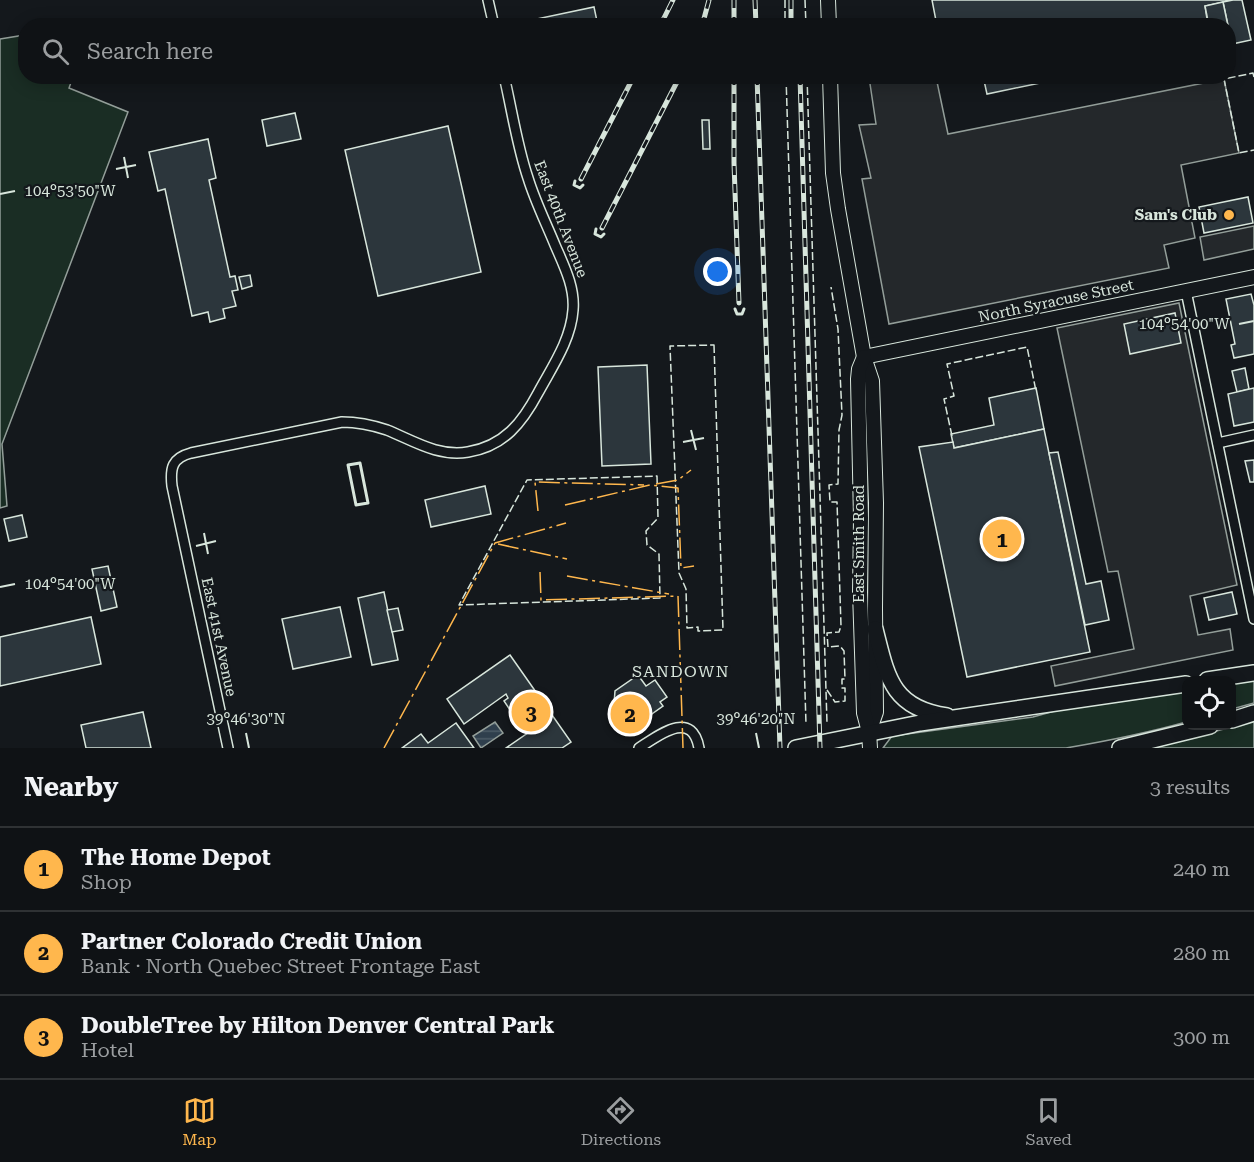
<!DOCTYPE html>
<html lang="en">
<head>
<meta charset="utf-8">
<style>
  body { margin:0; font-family:"Roboto Serif",serif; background:#181b1e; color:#f1f3f6 }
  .controls { position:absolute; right:18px; bottom:18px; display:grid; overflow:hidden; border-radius:12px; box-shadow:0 3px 15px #0003 }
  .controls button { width:54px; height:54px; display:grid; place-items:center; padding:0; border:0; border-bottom:2px solid #2f3234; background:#0f1215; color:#f1f3f6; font:30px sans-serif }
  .you { position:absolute; left:718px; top:272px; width:21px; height:21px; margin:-15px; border:4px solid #fff; border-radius:50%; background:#1a73e8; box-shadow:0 0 0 9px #1a73e833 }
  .badge { display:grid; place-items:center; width:39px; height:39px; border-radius:50%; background:#ffb74d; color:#111; font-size:20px; font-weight:700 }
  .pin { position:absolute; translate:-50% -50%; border:3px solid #fff; box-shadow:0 2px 6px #0006 }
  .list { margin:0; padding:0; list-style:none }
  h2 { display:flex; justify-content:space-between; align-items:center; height:78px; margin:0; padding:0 24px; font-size:26px }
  h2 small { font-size:20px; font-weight:400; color:#9b9ea0 }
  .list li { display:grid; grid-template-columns:39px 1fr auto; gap:18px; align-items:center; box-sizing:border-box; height:84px; padding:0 24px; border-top:2px solid #2f3234 }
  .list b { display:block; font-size:22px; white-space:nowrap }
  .list p { margin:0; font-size:20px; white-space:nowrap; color:#9b9ea0 }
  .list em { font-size:20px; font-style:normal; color:#9b9ea0 }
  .icon { flex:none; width:33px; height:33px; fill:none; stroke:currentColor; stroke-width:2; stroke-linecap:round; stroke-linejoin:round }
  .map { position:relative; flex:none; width:1254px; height:748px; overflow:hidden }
  .search { position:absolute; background:#0f1215; box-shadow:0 3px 15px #0003; left:18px; right:18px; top:18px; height:66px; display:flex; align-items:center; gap:15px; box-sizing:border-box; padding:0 21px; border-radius:24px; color:#9b9ea0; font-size:22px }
  .sheet { height:330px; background:#0f1215 }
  nav { display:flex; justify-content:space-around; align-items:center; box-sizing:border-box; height:84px; border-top:2px solid #2f3234; background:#0f1215; font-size:16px; color:#9b9ea0 }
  nav a { display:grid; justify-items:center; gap:3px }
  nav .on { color:#ffb74d }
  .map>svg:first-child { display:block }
  .grass { fill:#1a2d24; stroke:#939e99; stroke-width:1.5 }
  .parking { fill:#24282b; stroke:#939e99; stroke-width:1.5 }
  .water { fill:url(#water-rules); stroke:#939e99; stroke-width:1.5 }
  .building { fill:#2c363c; stroke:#d8e6dc; stroke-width:1.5 }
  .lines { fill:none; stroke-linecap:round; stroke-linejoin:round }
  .street-casing { stroke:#d8e6dc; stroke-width:12 }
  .secondary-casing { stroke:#d8e6dc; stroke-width:16 }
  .primary-casing { stroke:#d8e6dc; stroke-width:18 }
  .street { stroke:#14181c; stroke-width:9 }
  .secondary { stroke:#14181c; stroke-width:14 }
  .primary { stroke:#14181c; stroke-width:15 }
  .rail-casing { stroke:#d8e6dc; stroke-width:5 }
  .rail { stroke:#14181c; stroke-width:3; stroke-dasharray:9; stroke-linecap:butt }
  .fence { stroke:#d8e6dc; stroke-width:1.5; stroke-dasharray:8 3; stroke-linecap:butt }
  .wall { stroke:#d8e6dc; stroke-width:3 }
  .power { stroke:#ffb74d; stroke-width:1.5; stroke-dasharray:21 4.5 3 4.5; stroke-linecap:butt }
  .ticks { fill:none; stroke:#d8e6dc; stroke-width:2 }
  .poi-dot { fill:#ffb74d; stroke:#14181c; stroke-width:2 }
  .labels { text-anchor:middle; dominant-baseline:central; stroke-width:4.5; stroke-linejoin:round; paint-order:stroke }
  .poi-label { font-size:15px; font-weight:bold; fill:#d8e6dc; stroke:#14181c; text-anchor:end }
  .street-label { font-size:15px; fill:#d8e6dc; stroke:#14181c }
  .neighbourhood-label { font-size:16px; letter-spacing:1.5px; fill:#d8e6dc; stroke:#14181c }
  .ticks-label { font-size:15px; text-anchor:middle; fill:#d8e6dc; stroke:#14181c; stroke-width:4.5; stroke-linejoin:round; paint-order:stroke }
</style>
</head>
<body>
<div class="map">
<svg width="1254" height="748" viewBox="0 0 1254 748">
  <defs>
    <pattern id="water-rules" width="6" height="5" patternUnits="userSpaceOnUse" patternTransform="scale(1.5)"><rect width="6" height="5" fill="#2f3f4d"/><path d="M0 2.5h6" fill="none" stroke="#4c5b66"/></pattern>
  </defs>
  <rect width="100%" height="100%" fill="#14181c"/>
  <g class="grass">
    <path d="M25,35L26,76L73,77L69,88L128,112L2,444L7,506L0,508V39Z"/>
    <path d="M1254,678V703L1232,709V681Z"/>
    <path d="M1186,688V722C1147,733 1107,741 1066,748H883L892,736L1033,717L1058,710Z"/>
    <path d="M1254,721V748H1153Z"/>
  </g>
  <g class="parking">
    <path d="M869,77H936L948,134L1224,79L1239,153L1181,165L1195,238L1164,245L1169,268L889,324L862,179L871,178L859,125L876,124Z"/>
    <path d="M1254,226V249L1204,260L1200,237Z"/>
    <path d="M1179,303L1237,585L1190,596L1198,635L1230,629L1233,650L1055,686L1051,666L1134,649L1118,571L1108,572L1057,328Z"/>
  </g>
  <path class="water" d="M495,722L503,733L481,748L473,736Z"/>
  <g class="building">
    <path d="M932,0H1233L1205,6L1207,19L1173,26H937Z"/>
    <path d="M1233,0H1242L1251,40L1232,44L1223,2Z"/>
    <path d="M1223,2L1228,26H1209L1205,6Z"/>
    <path d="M594,7L598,26H528L527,21Z"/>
    <path d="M983,76H1074L987,94Z"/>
    <path d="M295,113L301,139L267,146L262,120Z"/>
    <path d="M702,120H709L710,149H703Z"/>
    <path d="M448,126L481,272L378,296L345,150Z"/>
    <path d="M208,139L216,178L209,180L230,277L235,276L238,290L232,291L236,306L223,309L225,318L210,322L208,312L192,316L165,189L158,191L149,152Z"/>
    <path d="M1248,197L1253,223L1204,233L1199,207Z"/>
    <path d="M250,275L252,286L242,289L239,277Z"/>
    <path d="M1251,294L1254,305V354L1234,358L1231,345L1235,344L1226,299Z"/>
    <path d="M1175,313L1181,343L1130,354L1124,324Z"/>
    <path d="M647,365L651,464L602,466L598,367Z"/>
    <path d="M1245,368L1249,389L1237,392L1232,371Z"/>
    <path d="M1036,388L1044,429L954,448L951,434L994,425L989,398Z"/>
    <path d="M1254,388V422L1234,426L1228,394Z"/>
    <path d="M1044,429L1090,652L967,677L919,447L953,442L954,448Z"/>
    <path d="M1058,452L1086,584L1101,581L1109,620L1085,625L1049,453Z"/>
    <path d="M1254,460V482H1250L1245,461Z"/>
    <path d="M485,486L491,514L431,527L425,500Z"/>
    <path d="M22,515L27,537L9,541L4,519Z"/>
    <path d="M108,566L117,607L101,611L92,569Z"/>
    <path d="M384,592L398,660L372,665L358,598Z"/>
    <path d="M1232,592L1237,614L1209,620L1204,598Z"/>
    <path d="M340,607L351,657L293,669L282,619Z"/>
    <path d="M398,608L403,630L392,632L387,610Z"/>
    <path d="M91,617L101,664L0,686V637Z"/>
    <path d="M510,655L571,742L562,748H506L532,730L529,725L523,729L504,701L508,698L506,694L464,724L447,699Z"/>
    <path d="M638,675L646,686L655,680L667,697L660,702L663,706L625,733L618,721L623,717L614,704L615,691Z"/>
    <path d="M143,712L151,748H86L81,725Z"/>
    <path d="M456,723L474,748H402L421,734L428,743Z"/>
  </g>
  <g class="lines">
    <g class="street-casing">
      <g id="street">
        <path d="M488,0L494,26"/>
        <path d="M1186,291L1254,619"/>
        <path d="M1218,443L1254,435"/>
        <path d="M228,748L172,486C170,468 172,458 191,453L342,422C358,422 372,425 387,430C414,441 438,457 468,452C504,446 522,423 538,393C552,367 571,340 573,310C575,287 564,266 555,245C546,223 535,201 528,178C517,146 512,110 504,76"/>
        <path d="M639,748C659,735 692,709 699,748"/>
      </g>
    </g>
    <g class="secondary-casing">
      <g id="secondary">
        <path d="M828,0L829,26"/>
        <path d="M830,76L833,173L838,209L864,357L872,381L876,503L875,609L876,712L869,732"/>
        <path d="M864,357L1254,277"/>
        <path d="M864,357L859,369L858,379L861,518L860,592L864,713L869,732L870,748"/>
      </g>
    </g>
    <g class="primary-casing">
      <g id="primary">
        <path d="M875,629C887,676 891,708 947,716"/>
        <path d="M1207,680L1254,673"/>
        <path d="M1232,720L1254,713"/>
        <path d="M796,748L920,723L1186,684"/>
        <path d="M1120,748L1210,726"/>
      </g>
    </g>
    <use href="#street" class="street"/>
    <use href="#secondary" class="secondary"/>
    <use href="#primary" class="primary"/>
    <g class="rail-casing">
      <g id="rail">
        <path d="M755,0L756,26"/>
        <path d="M791,0V26"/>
        <path d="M660,26L673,0"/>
        <path d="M702,26L709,0"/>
        <path d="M734,26V0"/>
        <path d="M734,76V163L739,303"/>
        <path d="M757,76L780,748"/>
        <path d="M800,76L820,748"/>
        <path d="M581,179L634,76"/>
        <path d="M602,228L680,76"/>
      </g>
    </g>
    <use href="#rail" class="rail"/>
    <g class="fence">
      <path d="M785,0V26"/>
      <path d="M805,0L806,26"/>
      <path d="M786,76L806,724"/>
      <path d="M807,76L827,723"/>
      <path d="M1254,77L1253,73L1224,79L1239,153L1254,150"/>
      <path d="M714,345L723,630L698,631V627L687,628L686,589L679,573L670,346Z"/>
      <path d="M952,436L944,399L954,396L947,364L1027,347L1036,391"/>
      <path d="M657,476L658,518L646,531L647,545L659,554L660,598L459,605L527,480Z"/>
      <path d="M827,690L835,702L845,701V688H842V679H845L844,651L840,646L828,647L827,633L839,632L841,626L837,502H830L829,485L838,484L839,430L842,415L838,329L831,287"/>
    </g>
    <g class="wall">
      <path d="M575,181L574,185L580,188L583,185"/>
      <path d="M596,229L595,234L601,237L604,234"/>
      <path d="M735,309L737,314H742L744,309"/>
      <path d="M360,463L368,503L356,505L348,465Z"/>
    </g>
    <g class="power">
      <path d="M656,484L678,480L691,470"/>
      <path d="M565,505L650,485L678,488L681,568L694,566"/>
      <path d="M538,511L535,482L644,485"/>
      <path d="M498,544L567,559"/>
      <path d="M540,572L541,600L678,596"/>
      <path d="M567,576L669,594"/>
      <path d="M678,596L683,748"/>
      <path d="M384,748L495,543L566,523"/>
    </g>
  </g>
  <path class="ticks" d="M124,157L128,178M116,169L136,165M0,194L15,191M1239,324L1254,321M691,430L696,450M683,442L704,438M204,533L208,554M196,546L216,541M0,587L15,584M246,733L249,748M756,733L759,748"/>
  <circle class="poi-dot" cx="1229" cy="215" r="6"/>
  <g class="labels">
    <g class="poi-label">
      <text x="1217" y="215">Sam's Club</text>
    </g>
    <g class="street-label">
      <text transform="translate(561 219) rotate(69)">East 40th Avenue</text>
      <text transform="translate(1056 301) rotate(-12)">North Syracuse Street</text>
      <text transform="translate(859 544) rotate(-90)">East Smith Road</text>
      <text transform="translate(219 637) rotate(78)">East 41st Avenue</text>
    </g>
    <g class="neighbourhood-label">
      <text x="681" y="671">SANDOWN</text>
    </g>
  </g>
  <g class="ticks-label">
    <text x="70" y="196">104°53'50"W</text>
    <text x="1184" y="329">104°54'00"W</text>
    <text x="70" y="589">104°54'00"W</text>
    <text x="246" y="724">39°46'30"N</text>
    <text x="756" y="724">39°46'20"N</text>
  </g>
</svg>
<div class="controls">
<button><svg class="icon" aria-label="locate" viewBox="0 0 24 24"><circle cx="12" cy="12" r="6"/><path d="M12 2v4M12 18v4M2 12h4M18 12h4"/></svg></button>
</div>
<div class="you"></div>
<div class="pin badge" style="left:1002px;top:539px">1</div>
<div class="pin badge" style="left:630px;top:714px">2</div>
<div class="pin badge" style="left:531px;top:712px">3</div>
<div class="search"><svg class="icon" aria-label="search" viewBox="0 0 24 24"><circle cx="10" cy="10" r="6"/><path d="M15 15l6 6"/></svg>Search here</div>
</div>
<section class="sheet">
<h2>Nearby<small>3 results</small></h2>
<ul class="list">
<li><span class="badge">1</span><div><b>The Home Depot</b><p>Shop</p></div><em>240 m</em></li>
<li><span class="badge">2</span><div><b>Partner Colorado Credit Union</b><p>Bank · North Quebec Street Frontage East</p></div><em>280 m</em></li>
<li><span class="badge">3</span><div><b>DoubleTree by Hilton Denver Central Park</b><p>Hotel</p></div><em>300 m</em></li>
</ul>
</section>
<nav>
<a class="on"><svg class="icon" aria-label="map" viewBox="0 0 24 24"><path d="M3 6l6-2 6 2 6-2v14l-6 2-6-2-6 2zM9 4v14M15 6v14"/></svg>Map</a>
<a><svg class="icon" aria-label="directions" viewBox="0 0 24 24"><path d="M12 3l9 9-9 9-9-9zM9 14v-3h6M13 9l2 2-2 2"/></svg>Directions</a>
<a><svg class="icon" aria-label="saved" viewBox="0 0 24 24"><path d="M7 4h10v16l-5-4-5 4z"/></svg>Saved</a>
</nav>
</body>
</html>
